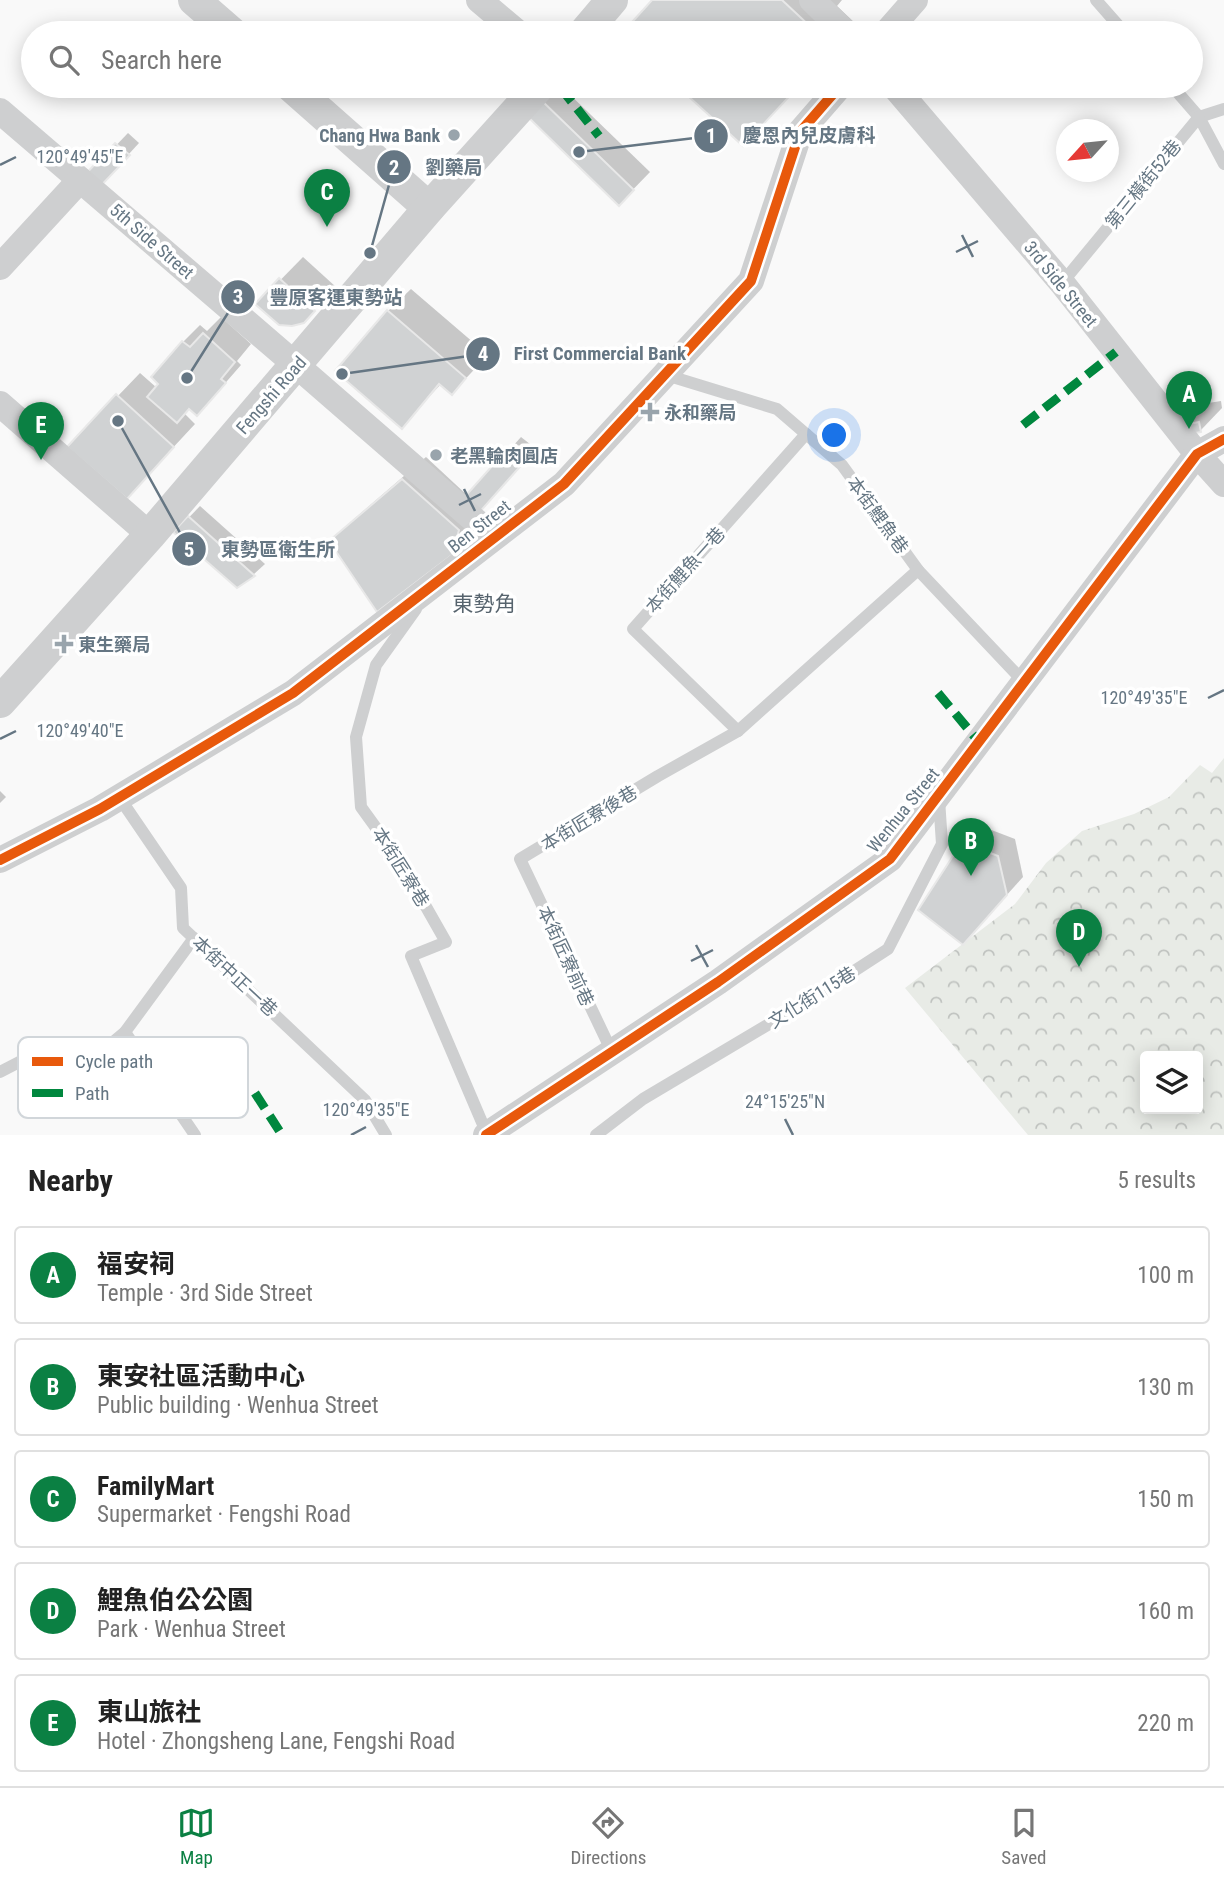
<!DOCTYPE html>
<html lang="en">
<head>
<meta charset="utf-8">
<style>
  body { margin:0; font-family:"Roboto Condensed","Noto Sans TC",sans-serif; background:#f6f6f6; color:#222 }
  .controls { position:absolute; right:21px; bottom:21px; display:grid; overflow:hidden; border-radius:7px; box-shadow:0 4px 18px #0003 }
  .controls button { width:63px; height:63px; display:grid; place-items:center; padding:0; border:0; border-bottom:2px solid #e0e0e0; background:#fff; color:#222; font:35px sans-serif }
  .compass { position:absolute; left:1056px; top:119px; width:63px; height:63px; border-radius:50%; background:#fff; box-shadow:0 4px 18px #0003; rotate:243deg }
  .you { position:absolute; left:835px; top:436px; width:24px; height:24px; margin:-18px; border:5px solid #fff; border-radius:50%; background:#1a73e8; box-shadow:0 0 0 10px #1a73e833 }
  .badge { display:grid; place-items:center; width:46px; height:46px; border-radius:50%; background:#0b8043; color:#fff; font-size:23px; font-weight:700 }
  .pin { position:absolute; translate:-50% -58px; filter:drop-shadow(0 2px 4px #0008) }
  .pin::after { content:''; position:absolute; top:37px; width:24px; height:21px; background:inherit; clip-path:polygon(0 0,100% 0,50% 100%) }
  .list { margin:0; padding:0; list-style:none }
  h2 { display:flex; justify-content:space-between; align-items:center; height:91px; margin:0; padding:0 28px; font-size:30px }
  h2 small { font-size:23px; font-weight:400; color:#767676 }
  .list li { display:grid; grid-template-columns:46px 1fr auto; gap:21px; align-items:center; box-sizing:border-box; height:98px; margin:0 14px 14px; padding:0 14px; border:2px solid #e0e0e0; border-radius:7px }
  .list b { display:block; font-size:26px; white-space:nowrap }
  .list p { margin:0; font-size:23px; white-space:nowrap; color:#767676 }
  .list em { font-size:23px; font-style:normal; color:#767676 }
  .icon { flex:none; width:38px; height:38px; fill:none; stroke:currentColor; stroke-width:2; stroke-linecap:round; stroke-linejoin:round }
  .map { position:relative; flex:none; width:1224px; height:1135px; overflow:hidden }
  .search { position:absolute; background:#fff; box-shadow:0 4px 18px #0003; left:21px; right:21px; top:21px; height:77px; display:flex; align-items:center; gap:18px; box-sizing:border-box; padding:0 24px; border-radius:38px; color:#767676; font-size:26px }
  .sheet { height:651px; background:#fff }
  nav { display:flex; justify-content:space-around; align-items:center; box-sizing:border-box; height:98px; border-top:2px solid #e0e0e0; background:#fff; font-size:19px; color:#767676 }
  nav a { display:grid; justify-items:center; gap:4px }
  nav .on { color:#0b8043 }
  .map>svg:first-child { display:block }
  .park { fill:url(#park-crowns); fill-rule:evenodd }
  .shadow { fill:#0003 }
  .building { fill:#d0d2d3; stroke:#e8e8e8; stroke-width:2 }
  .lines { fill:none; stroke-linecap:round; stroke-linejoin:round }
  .service { stroke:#cecfd0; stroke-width:12 }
  .minor { stroke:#cecfd0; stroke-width:26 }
  .tertiary { stroke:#cecfd0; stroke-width:32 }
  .quiet { stroke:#00873e; stroke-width:9; stroke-dasharray:18 9; stroke-linecap:butt }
  .cycleway-casing { stroke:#fff; stroke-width:15 }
  .cycleway { stroke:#e8590c; stroke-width:10 }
  .ticks { fill:none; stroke:#657683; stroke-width:2.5 }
  .poi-dot { fill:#99a4ac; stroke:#fff; stroke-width:2.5 }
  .labels { text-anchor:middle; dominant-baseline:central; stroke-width:7; stroke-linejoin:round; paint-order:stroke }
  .poi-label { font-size:18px; font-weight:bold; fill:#657683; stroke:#fff; text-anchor:start }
  .street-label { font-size:18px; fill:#657683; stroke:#fff }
  .quarter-label { font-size:21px; fill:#57646e; stroke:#fff }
  .key { fill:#fff; stroke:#d1d6da; stroke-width:2 }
  .key-label { font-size:19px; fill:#657683 }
  .ticks-label { font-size:18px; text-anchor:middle; fill:#657683; stroke:#fff; stroke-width:7; stroke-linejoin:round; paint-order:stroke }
  .leader { fill:none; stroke:#657683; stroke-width:2.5 }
  .callout-dot { fill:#657683; stroke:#fff; stroke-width:2.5 }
  .mark-label { font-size:21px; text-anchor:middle; font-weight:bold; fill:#fff }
  .callout-label { font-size:19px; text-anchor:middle; font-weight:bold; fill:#657683; stroke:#fff; stroke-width:7; stroke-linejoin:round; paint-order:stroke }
</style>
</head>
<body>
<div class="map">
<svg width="1224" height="1135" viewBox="0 0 1224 1135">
  <defs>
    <pattern id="park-crowns" width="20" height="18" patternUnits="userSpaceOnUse" patternTransform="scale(1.75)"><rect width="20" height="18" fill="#e8ebe6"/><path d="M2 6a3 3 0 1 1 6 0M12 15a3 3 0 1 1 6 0" fill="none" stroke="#c0c3c0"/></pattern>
  </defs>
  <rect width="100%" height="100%" fill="#f9f9f9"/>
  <path class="park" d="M1224,758V1135H1028L905,988L1015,904L1046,863L1082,831L1134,814L1169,797L1200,765L1212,773ZM1145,1056H1198V1109H1145Z"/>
  <g class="shadow">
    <path d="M655,0H842L837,6L856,24L848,33H633L641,25Z"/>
    <path d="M554,86H561L650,172L619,204L526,113Z"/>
    <path d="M680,86H799L743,144Z"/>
    <path d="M128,133L139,143L106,179L83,180Z"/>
    <path d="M303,257L336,287L326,298L303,322L257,304Z"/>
    <path d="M411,289L488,355L452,393L441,384L402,426L388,311Z"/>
    <path d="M221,317L251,344L237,361L241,365L214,396L190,408L184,413L195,424L127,497L69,447L140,373L157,388L161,383L153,377L183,342L200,325L207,331Z"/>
    <path d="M1221,401L1222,408L1200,431L1180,427L1202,404Z"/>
    <path d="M521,437L535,448L480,510L474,531L450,554L332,542L354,519L426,457L468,496Z"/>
    <path d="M200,506L265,564L254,574L238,586L175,532Z"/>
    <path d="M0,791L6,797L0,803Z"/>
    <path d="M981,826L1015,839L1023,877L980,925L964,843Z"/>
  </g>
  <g class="building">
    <path d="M652,0H782L814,30L811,33H631L638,25L633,21Z"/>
    <path d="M677,86H799L743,146Z"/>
    <path d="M539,98L634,190L619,206L524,113Z"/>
    <path d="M115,143L130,155L95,192L80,180Z"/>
    <path d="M279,278L315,311L304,323L292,326L279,325L255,304Z"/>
    <path d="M387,310L466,378L452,395L439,384L402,429L335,371Z"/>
    <path d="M203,333L235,362L221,379L226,383L197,416L189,409L177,423L147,397L158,384L151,377L182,341L190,347Z"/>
    <path d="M116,394L174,447L127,499L67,447Z"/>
    <path d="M1199,422L1201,432L1179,436L1178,426Z"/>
    <path d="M509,447L525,461L477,515L461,501Z"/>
    <path d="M402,479L459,530L452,555L377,612L329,541Z"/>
    <path d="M188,516L255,576L237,588L173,532Z"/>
    <path d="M962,842L998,856L1007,895L963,945L918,910Z"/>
  </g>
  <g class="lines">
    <g class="service">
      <path d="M1096,0L1125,33"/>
      <path d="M1172,86L1199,117L1224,164"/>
      <path d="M1199,117L1224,109"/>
      <path d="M1062,283L1199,117"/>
      <path d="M666,375L777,409L806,434L842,465L918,570L1024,682"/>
      <path d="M416,609L376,665L356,737L361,807L400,861L446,942L411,956L487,1134"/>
      <path d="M738,731L633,629L806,434"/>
      <path d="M119,797L181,888L183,928L365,1100L386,1135"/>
      <path d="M125,1032L195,1135"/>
      <path d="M612,1052L520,859L658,776L738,731L918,570"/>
      <path d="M0,1072L27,1058L71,1050L100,1053L125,1032L194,938"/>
      <path d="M596,1135L643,1099L811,999L888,949L942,844L939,799"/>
    </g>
    <g class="minor">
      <path d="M479,0L518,33"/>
      <path d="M812,0L846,33"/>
      <path d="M886,33L915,0"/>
      <path d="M894,86L1062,283L1197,454L1224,484"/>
      <path d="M0,111L296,365L494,537"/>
      <path d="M0,267L80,180"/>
      <path d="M0,404L150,535"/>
      <path d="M0,860L100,809L293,693L564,484L751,281L800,132L840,86"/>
      <path d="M486,1135L718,982L890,859L1197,454L1224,439"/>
    </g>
    <g class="tertiary">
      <path d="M194,0L232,33"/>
      <path d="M584,33L612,0"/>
      <path d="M291,86L429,208"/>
      <path d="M0,702L150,535L429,208L539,86"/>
    </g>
    <g class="quiet">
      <path d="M563,86L567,96L599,136"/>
      <path d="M1023,425L1116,352"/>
      <path d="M938,693L979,742"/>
      <path d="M255,1093L282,1135"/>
    </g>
    <g class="cycleway-casing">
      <g id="cycleway">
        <path d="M0,860L100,809L293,693L564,484L751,281L800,132L840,86"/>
        <path d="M486,1135L718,982L890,859L1197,454L1224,439"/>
      </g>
    </g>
    <use href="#cycleway" class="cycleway"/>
  </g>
  <path class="ticks" d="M0,165L16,157M962,235L973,257M956,252L978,241M464,489L475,511M459,505L481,494M1208,698L1224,690M0,739L16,731M696,945L708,967M691,961L713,950M785,1119L793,1135M351,1135L366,1127"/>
  <g class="poi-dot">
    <circle cx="454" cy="135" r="7"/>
    <path d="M646.5 401.5h7v7h7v7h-7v7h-7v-7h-7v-7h7z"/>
    <circle cx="436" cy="455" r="7"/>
    <path d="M60.5 633.5h7v7h7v7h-7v7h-7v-7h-7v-7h7z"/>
  </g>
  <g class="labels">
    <g class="poi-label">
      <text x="440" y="135" text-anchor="end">Chang Hwa Bank</text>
      <text x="664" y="412">永和藥局</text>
      <text x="450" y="455">老黑輪肉圓店</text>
      <text x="78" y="644">東生藥局</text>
    </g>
    <g class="street-label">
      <text transform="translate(1143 184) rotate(-51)">第三橫街52巷</text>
      <text transform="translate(152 241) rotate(41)">5th Side Street</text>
      <text transform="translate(1061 284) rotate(51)">3rd Side Street</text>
      <text transform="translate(271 395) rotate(-49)">Fengshi Road</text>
      <text transform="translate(878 515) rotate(54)">本街鯉魚巷</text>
      <text transform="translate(479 526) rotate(-38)">Ben Street</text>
      <text transform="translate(685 570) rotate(-48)">本街鯉魚一巷</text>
      <text transform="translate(903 810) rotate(-51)">Wenhua Street</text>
      <text transform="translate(589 818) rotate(-31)">本街匠寮後巷</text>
      <text transform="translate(401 867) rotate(58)">本街匠寮巷</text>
      <text transform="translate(566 956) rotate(65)">本街匠寮前巷</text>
      <text transform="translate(235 976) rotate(43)">本街中正一巷</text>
      <text transform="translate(812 997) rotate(-32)">文化街115巷</text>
    </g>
    <g class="quarter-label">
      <text x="484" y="604">東勢角</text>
    </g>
  </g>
  <rect x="18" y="1037" width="230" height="81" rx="10" class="key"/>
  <rect x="32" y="1057" width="31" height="9" fill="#e8590c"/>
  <rect x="32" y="1089" width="31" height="8" fill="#00873e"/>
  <g class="key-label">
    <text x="75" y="1068">Cycle path</text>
    <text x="75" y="1100">Path</text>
  </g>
  <g class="ticks-label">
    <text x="80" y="163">120°49'45"E</text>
    <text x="1144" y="704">120°49'35"E</text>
    <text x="80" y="737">120°49'40"E</text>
    <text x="785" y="1108">24°15'25"N</text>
    <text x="366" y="1116">120°49'35"E</text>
  </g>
  <path class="leader" d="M579 152L711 136M370 253L394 167M187 378L238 297M342 374L483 354M118 421L189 549"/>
  <g class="callout-dot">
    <circle cx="579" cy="152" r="7"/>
    <circle cx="370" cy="253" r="7"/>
    <circle cx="187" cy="378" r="7"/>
    <circle cx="342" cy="374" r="7"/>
    <circle cx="118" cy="421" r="7"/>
    <circle cx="711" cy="136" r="18"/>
    <circle cx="394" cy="167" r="18"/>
    <circle cx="238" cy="297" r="18"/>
    <circle cx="483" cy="354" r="18"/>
    <circle cx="189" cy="549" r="18"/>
  </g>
  <g class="mark-label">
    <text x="711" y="143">1</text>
    <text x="394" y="175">2</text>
    <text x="238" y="304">3</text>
    <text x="483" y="361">4</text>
    <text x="189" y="557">5</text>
  </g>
  <g class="callout-label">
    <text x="809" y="142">慶恩內兒皮膚科</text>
    <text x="454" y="174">劉藥局</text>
    <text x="336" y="304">豐原客運東勢站</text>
    <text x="600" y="360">First Commercial Bank</text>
    <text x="278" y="556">東勢區衛生所</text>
  </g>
</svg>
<div class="controls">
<button><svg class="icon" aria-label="layers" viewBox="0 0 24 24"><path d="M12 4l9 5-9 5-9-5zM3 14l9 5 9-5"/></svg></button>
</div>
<svg class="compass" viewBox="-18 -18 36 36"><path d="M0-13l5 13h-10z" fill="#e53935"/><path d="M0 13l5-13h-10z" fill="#767676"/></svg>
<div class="you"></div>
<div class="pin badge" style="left:1189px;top:429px">A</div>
<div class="pin badge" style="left:971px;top:876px">B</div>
<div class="pin badge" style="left:327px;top:227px">C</div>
<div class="pin badge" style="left:1079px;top:967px">D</div>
<div class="pin badge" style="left:41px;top:460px">E</div>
<div class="search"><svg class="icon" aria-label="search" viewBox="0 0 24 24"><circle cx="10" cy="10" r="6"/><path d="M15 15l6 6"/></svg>Search here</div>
</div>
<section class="sheet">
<h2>Nearby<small>5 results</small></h2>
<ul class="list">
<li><span class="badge">A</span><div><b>福安祠</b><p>Temple · 3rd Side Street</p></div><em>100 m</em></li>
<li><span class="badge">B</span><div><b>東安社區活動中心</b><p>Public building · Wenhua Street</p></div><em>130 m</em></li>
<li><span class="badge">C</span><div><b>FamilyMart</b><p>Supermarket · Fengshi Road</p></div><em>150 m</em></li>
<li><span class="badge">D</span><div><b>鯉魚伯公公園</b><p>Park · Wenhua Street</p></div><em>160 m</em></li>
<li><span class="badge">E</span><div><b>東山旅社</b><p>Hotel · Zhongsheng Lane, Fengshi Road</p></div><em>220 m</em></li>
</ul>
</section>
<nav>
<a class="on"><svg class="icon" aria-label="map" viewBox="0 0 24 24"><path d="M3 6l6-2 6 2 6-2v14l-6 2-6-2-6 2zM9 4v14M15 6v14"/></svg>Map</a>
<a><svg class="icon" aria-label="directions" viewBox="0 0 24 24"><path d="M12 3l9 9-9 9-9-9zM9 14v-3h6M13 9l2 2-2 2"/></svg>Directions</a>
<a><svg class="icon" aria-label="saved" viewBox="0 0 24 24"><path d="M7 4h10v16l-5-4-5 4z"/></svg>Saved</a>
</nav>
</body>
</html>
